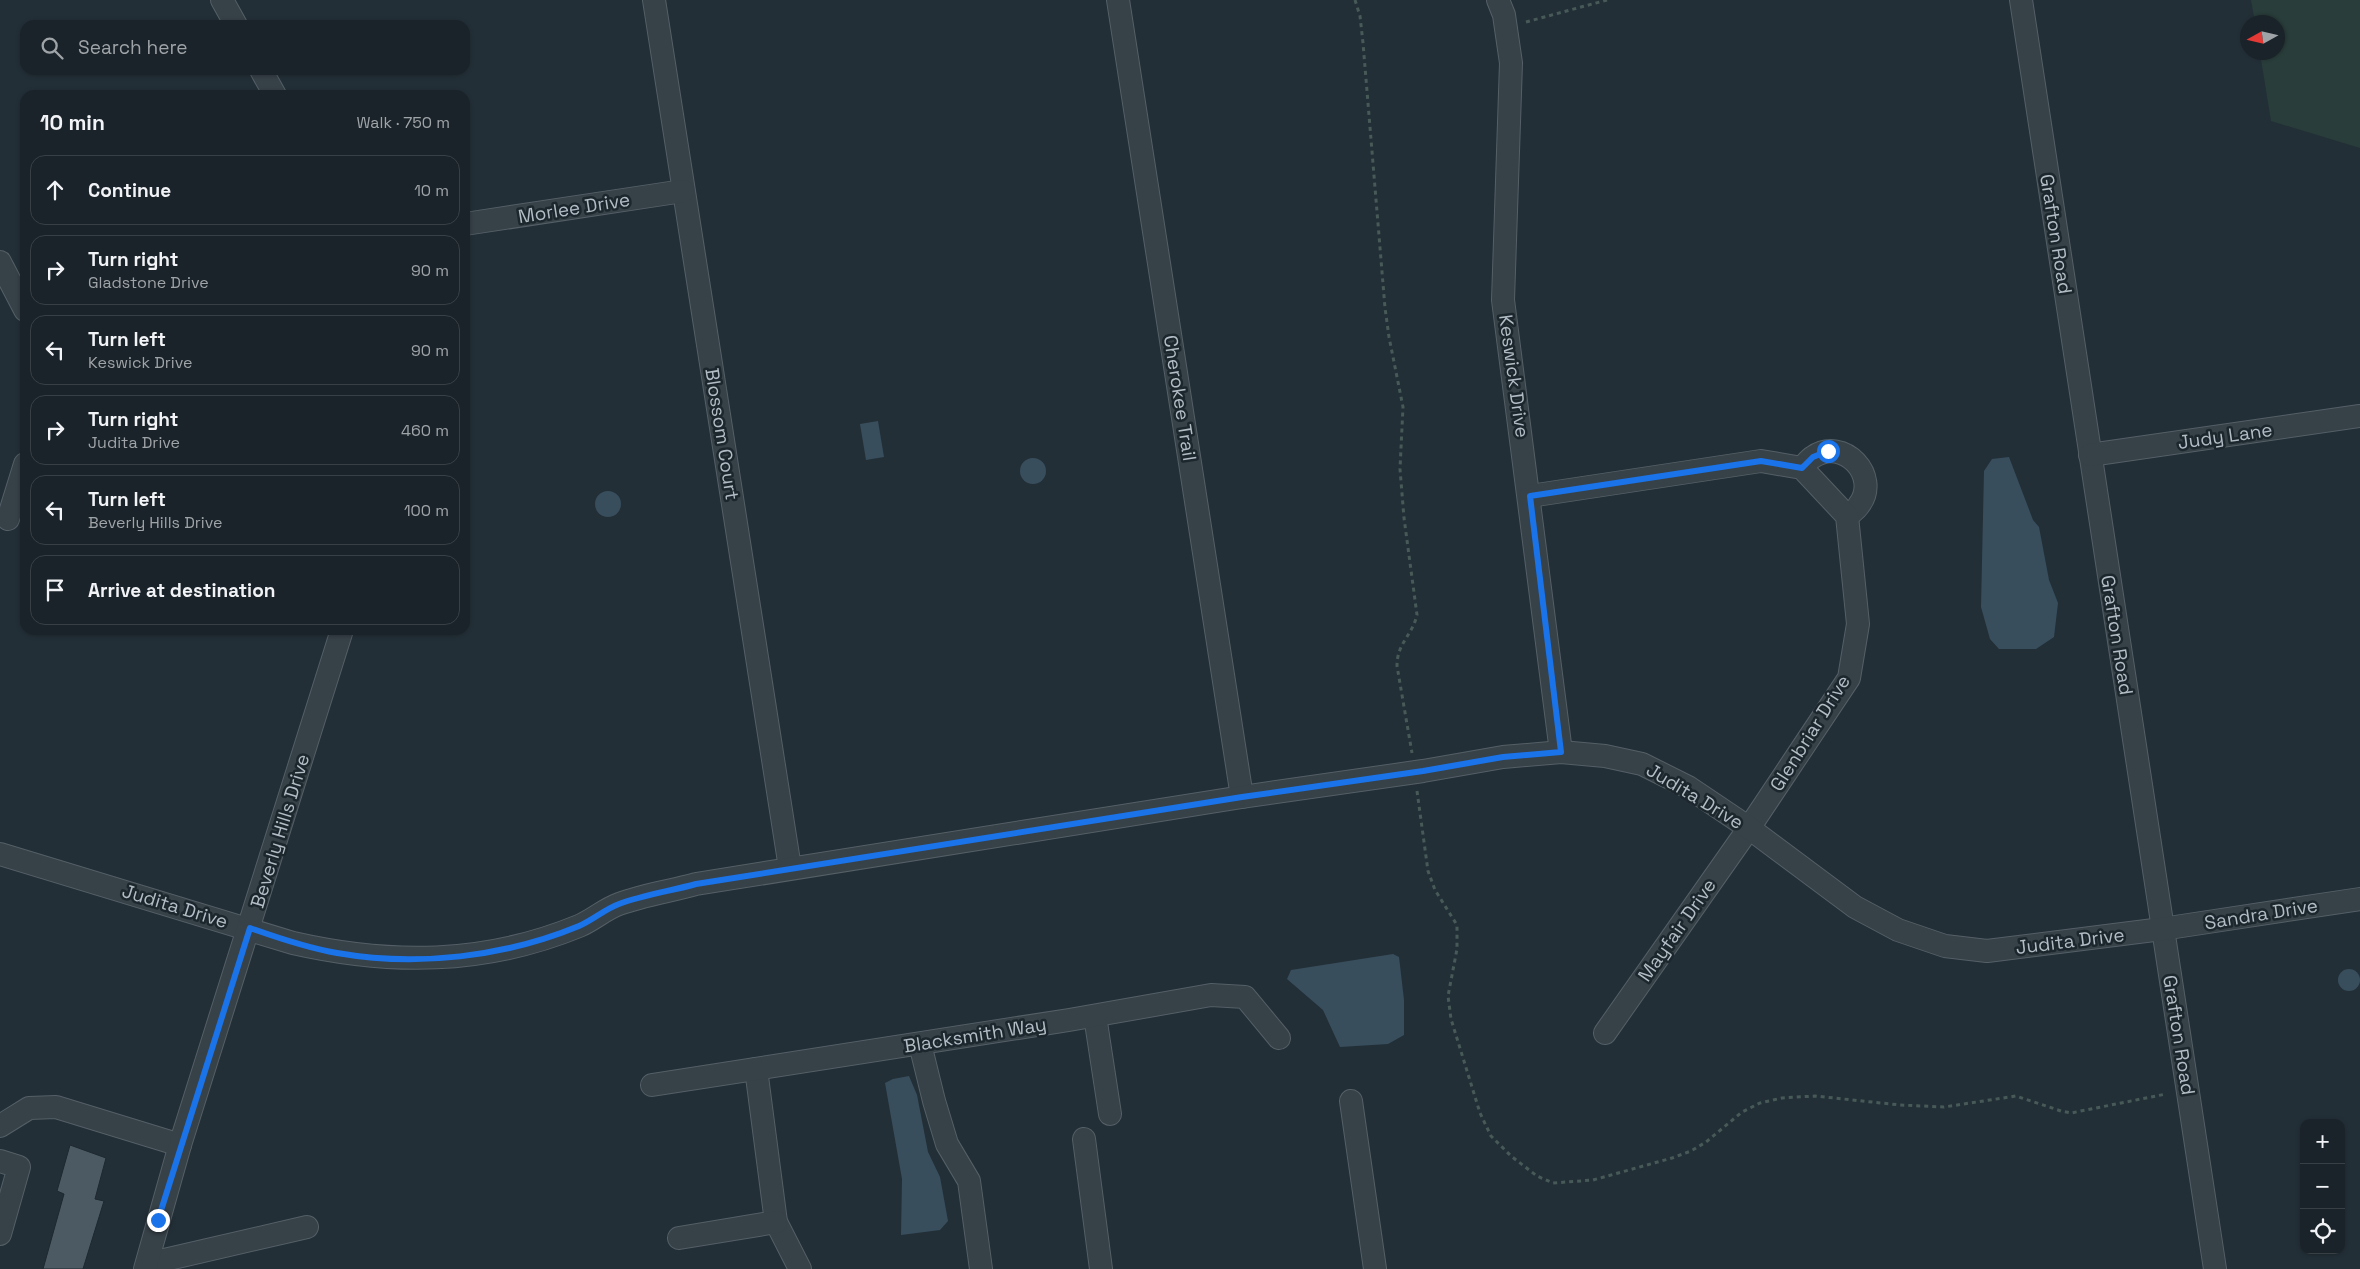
<!DOCTYPE html>
<html lang="en">
<head>
<meta charset="utf-8">
<style>
  body { margin:0; font-family:"Space Grotesk",sans-serif; background:#272f35; color:#f1f3f6 }
  .controls { position:absolute; right:15px; bottom:15px; display:grid; overflow:hidden; border-radius:10px; box-shadow:0 1px 4px #0004 }
  .controls button { width:45px; height:45px; display:grid; place-items:center; padding:0; border:0; border-bottom:1px solid #384046; background:#1a2329; color:#f1f3f6; font:25px sans-serif }
  .compass { position:absolute; left:2240px; top:15px; width:45px; height:45px; border-radius:50%; background:#1a2329; box-shadow:0 1px 4px #0004; rotate:262deg }
  .stop { position:absolute; width:15px; height:15px; margin:-11px; border:4px solid #1a73e8; border-radius:50%; background:#fff }
  .stop.end { background:#1a73e8; border-color:#fff; box-shadow:0 1px 5px #0008 }
  .list { margin:0; padding:0; list-style:none }
  h2 { display:flex; justify-content:space-between; align-items:center; height:65px; margin:0; padding:0 20px; font-size:21px }
  h2 small { font-size:16px; font-weight:400; color:#9fa4a8 }
  .list li { display:grid; grid-template-columns:32px 1fr auto; gap:15px; align-items:center; box-sizing:border-box; height:70px; margin:0 10px 10px; padding:0 10px; border:1px solid #384046; border-radius:15px }
  .list b { display:block; font-size:19px; white-space:nowrap }
  .list p { margin:0; font-size:16px; white-space:nowrap; color:#9fa4a8 }
  .list em { font-size:16px; font-style:normal; color:#9fa4a8 }
  .icon { flex:none; width:28px; height:28px; fill:none; stroke:currentColor; stroke-width:2; stroke-linecap:round; stroke-linejoin:round }
  .map { position:relative; flex:none; width:2360px; height:1269px; overflow:hidden }
  .search { position:absolute; background:#1a2329; box-shadow:0 1px 4px #0004; left:20px; top:20px; width:450px; height:55px; display:flex; align-items:center; gap:12px; box-sizing:border-box; padding:0 18px; border-radius:15px; color:#9fa4a8; font-size:19px }
  .panel { position:absolute; background:#1a2329; box-shadow:0 1px 4px #0004; left:20px; top:90px; width:450px; height:545px; border-radius:15px }
  .map>svg:first-child { display:block }
  .green { fill:#293d3a }
  .water { fill:#384e5d }
  .building { fill:#4c5a63; stroke:#1e282f }
  .lines { fill:none; stroke-linecap:round; stroke-linejoin:round }
  .minor-casing { stroke:#545f66; stroke-width:24 }
  .path { stroke:#475a58; stroke-width:3; stroke-dasharray:4 4; stroke-linecap:butt }
  .minor { stroke:#374148; stroke-width:22 }
  .route { stroke:#1a73e8; stroke-width:6 }
  .labels { text-anchor:middle; dominant-baseline:central; stroke-width:5; stroke-linejoin:round; paint-order:stroke }
  .street-label { font-size:19px; fill:#b1bcc4; stroke:#1c262d }
</style>
</head>
<body>
<div class="map">
<svg width="2360" height="1269" viewBox="0 0 2360 1269">
  <rect width="100%" height="100%" fill="#232f37"/>
  <path class="green" d="M2251,0H2360V148L2271,121L2260,53L2278,52V22H2255Z"/>
  <g class="water">
    <path d="M878,421L884,457L866,460L860,424Z"/>
    <path d="M2009,457L2033,520L2039,527L2049,580L2058,603L2054,637L2036,649H1999L1990,639L1981,607L1984,471L1992,459Z"/>
    <circle cx="1033" cy="471" r="13"/>
    <circle cx="608" cy="504" r="13"/>
    <path d="M1393,954L1399,957L1404,1000V1035L1388,1044L1340,1047L1323,1010L1287,979L1291,970Z"/>
    <circle cx="2349" cy="980" r="11"/>
    <path d="M909,1076L917,1095L928,1152L940,1177L948,1221L940,1230L901,1235L902,1179L885,1083L893,1079Z"/>
  </g>
  <path class="building" d="M70,1145L106,1158L95,1199L104,1201L83,1269H43L64,1194L57,1191Z"/>
  <g class="lines">
    <g class="minor-casing">
      <g id="minor">
        <path d="M222,0L236,25"/>
        <path d="M654,0L790,868"/>
        <path d="M1118,0L1242,797"/>
        <path d="M1498,0L1504,15L1511,63L1503,300L1561,752"/>
        <path d="M2021,0L2215,1269"/>
        <path d="M261,70L275,95"/>
        <path d="M465,224L683,191"/>
        <path d="M0,262L25,310"/>
        <path d="M2090,455L2360,416"/>
        <path d="M1802,468C1805,465 1809,459 1813,457C1843,436 1881,476 1859,505C1857,509 1851,513 1847,516"/>
        <path d="M1530,496L1761,461L1802,468L1847,516L1858,624L1849,678L1749,828L1605,1033"/>
        <path d="M8,519L25,464"/>
        <path d="M0,854L293,943C390,965 484,965 579,926C593,920 605,909 619,904C643,895 671,891 696,884L1242,797L1423,771L1503,757L1561,752L1605,756L1642,764L1688,787L1749,828L1855,907L1898,930L1945,946L1987,951L2162,929L2360,899"/>
        <path d="M1095,1016L1110,1114"/>
        <path d="M920,1044L934,1101L947,1144L969,1181L981,1269"/>
        <path d="M756,1069L776,1222L800,1269"/>
        <path d="M652,1085L1069,1020L1211,995L1245,997L1279,1038"/>
        <path d="M1351,1101L1375,1269"/>
        <path d="M0,1126L29,1108L56,1107L180,1145"/>
        <path d="M1084,1139L1101,1269"/>
        <path d="M0,1161L19,1167L0,1234"/>
        <path d="M679,1238L776,1222"/>
        <path d="M147,1264L307,1227"/>
        <path d="M145,1269L180,1145L342,630"/>
      </g>
    </g>
    <g class="path">
      <path d="M1355,0L1360,16L1363,43L1385,308L1389,337L1403,407L1400,469L1404,518L1417,615C1412,636 1397,643 1397,666L1412,753"/>
      <path d="M1526,22L1607,0"/>
      <path d="M1417,791L1428,871L1435,890L1457,925V949L1448,996L1451,1019L1480,1113L1491,1136L1511,1156L1537,1176L1553,1183L1593,1180L1672,1158L1691,1151L1706,1142L1742,1112L1760,1103L1782,1098L1815,1096L1900,1105L1944,1107L2016,1096L2061,1111L2071,1113L2166,1094"/>
    </g>
    <use href="#minor" class="minor"/>
  </g>
  <g class="lines">
    <path class="route" d="M158,1220L250,928C278,938 307,948 337,953C417,967 504,957 579,926C593,920 605,909 619,904C643,895 671,891 696,884L1242,797L1423,771L1503,757L1561,752L1530,496L1761,461L1802,468L1813,457L1828,451"/>
  </g>
  <g class="labels">
    <g class="street-label">
      <text transform="translate(574 208) rotate(-9)">Morlee Drive</text>
      <text transform="translate(2056 234) rotate(81)">Grafton Road</text>
      <text transform="translate(1514 376) rotate(82)">Keswick Drive</text>
      <text transform="translate(1180 398) rotate(81)">Cherokee Trail</text>
      <text transform="translate(722 434) rotate(81)">Blossom Court</text>
      <text transform="translate(2225 436) rotate(-8)">Judy Lane</text>
      <text transform="translate(2117 635) rotate(81)">Grafton Road</text>
      <text transform="translate(1810 733) rotate(-58)">Glenbriar Drive</text>
      <text transform="translate(1695 796) rotate(31)">Judita Drive</text>
      <text transform="translate(280 831) rotate(-73)">Beverly Hills Drive</text>
      <text transform="translate(175 906) rotate(17)">Judita Drive</text>
      <text transform="translate(2261 914) rotate(-9)">Sandra Drive</text>
      <text transform="translate(1677 930) rotate(-55)">Mayfair Drive</text>
      <text transform="translate(2070 941) rotate(-7)">Judita Drive</text>
      <text transform="translate(975 1035) rotate(-9)">Blacksmith Way</text>
      <text transform="translate(2179 1035) rotate(81)">Grafton Road</text>
    </g>
  </g>
</svg>
<div class="controls">
<button>+</button>
<button>−</button>
<button><svg class="icon" aria-label="locate" viewBox="0 0 24 24"><circle cx="12" cy="12" r="6"/><path d="M12 2v4M12 18v4M2 12h4M18 12h4"/></svg></button>
</div>
<svg class="compass" viewBox="-18 -18 36 36"><path d="M0-13l5 13h-10z" fill="#e53935"/><path d="M0 13l5-13h-10z" fill="#9fa4a8"/></svg>
<div class="stop" style="left:1828px;top:451px"></div>
<div class="stop end" style="left:158px;top:1220px"></div>
<div class="search"><svg class="icon" aria-label="search" viewBox="0 0 24 24"><circle cx="10" cy="10" r="6"/><path d="M15 15l6 6"/></svg>Search here</div>
<section class="panel">
<h2>10 min<small>Walk · 750 m</small></h2>
<ul class="list">
<li><svg class="icon" aria-label="ahead" viewBox="0 0 24 24"><path d="M12 20V5M6 11l6-6 6 6"/></svg><div><b>Continue</b></div><em>10 m</em></li>
<li><svg class="icon" aria-label="right" viewBox="0 0 24 24"><path d="M7 20v-9h11M14 6l5 5-5 5"/></svg><div><b>Turn right</b><p>Gladstone Drive</p></div><em>90 m</em></li>
<li><svg class="icon" aria-label="left" viewBox="0 0 24 24"><path d="M17 20v-9H6M10 6l-5 5 5 5"/></svg><div><b>Turn left</b><p>Keswick Drive</p></div><em>90 m</em></li>
<li><svg class="icon" aria-label="right" viewBox="0 0 24 24"><path d="M7 20v-9h11M14 6l5 5-5 5"/></svg><div><b>Turn right</b><p>Judita Drive</p></div><em>460 m</em></li>
<li><svg class="icon" aria-label="left" viewBox="0 0 24 24"><path d="M17 20v-9H6M10 6l-5 5 5 5"/></svg><div><b>Turn left</b><p>Beverly Hills Drive</p></div><em>100 m</em></li>
<li><svg class="icon" aria-label="arrive" viewBox="0 0 24 24"><path d="M6 21V4h12l-3 4 3 4H6"/></svg><div><b>Arrive at destination</b></div></li>
</ul>
</section>
</div>
</body>
</html>
